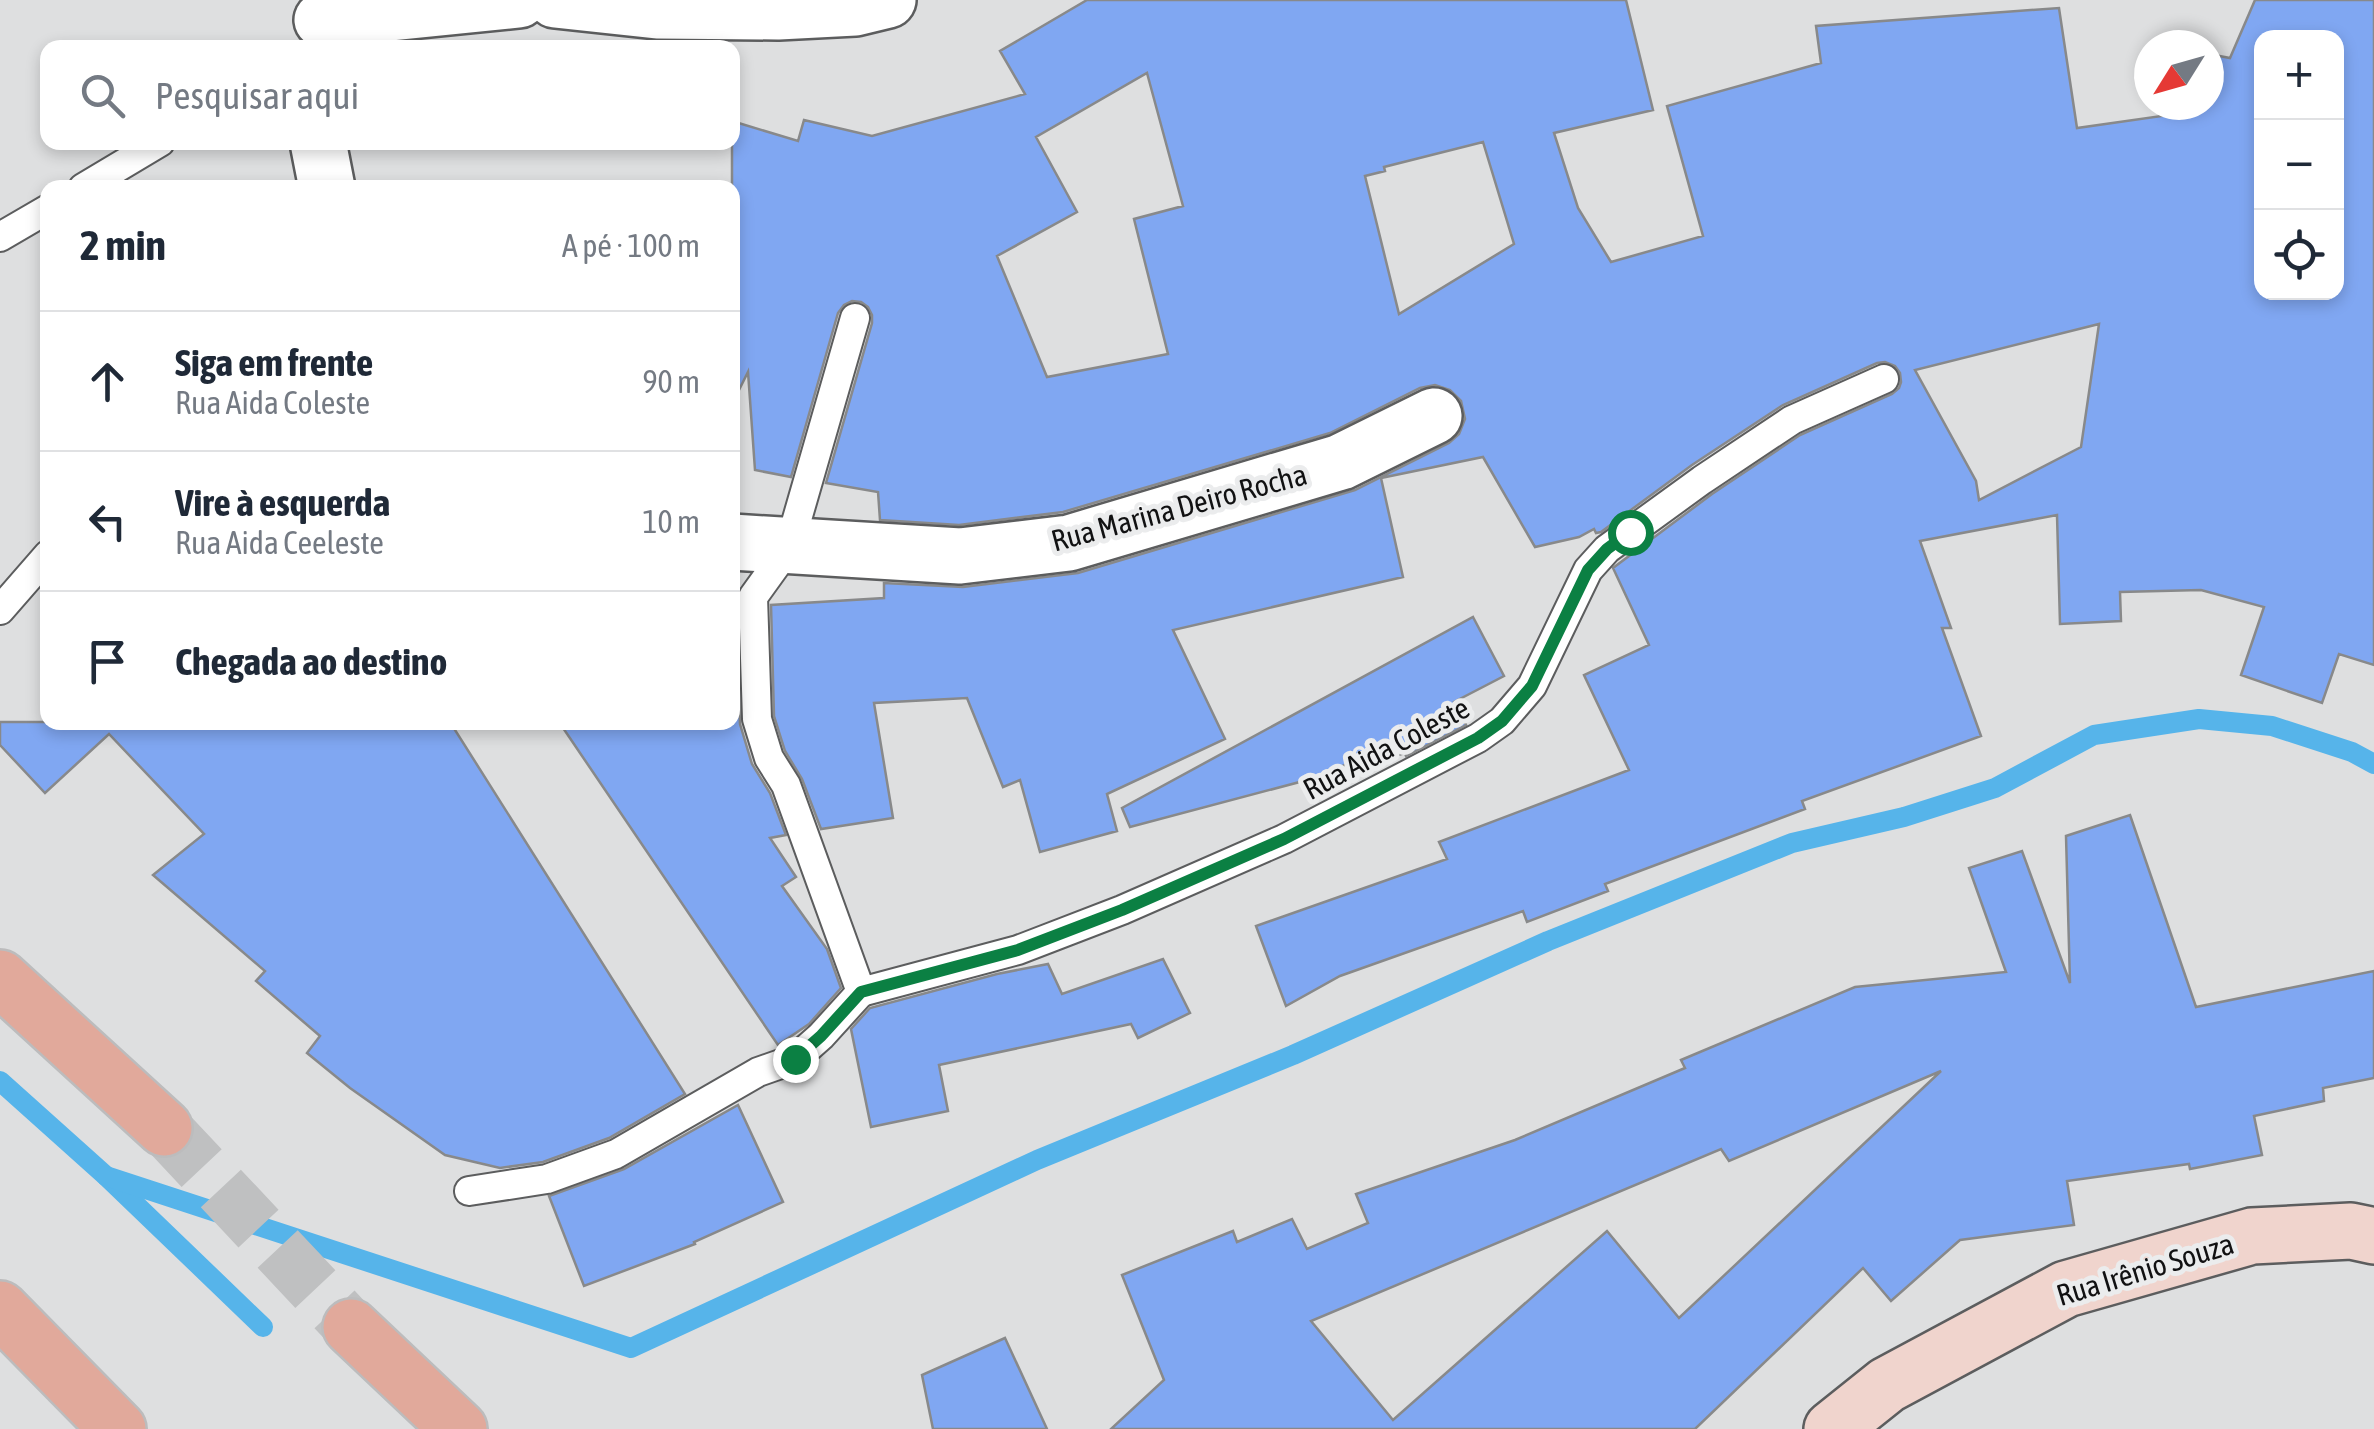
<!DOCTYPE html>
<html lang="pt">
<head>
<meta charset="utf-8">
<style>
  body { margin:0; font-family:"Asap Condensed",sans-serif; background:#f6f6f7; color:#1f2937 }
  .controls { position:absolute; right:30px; top:30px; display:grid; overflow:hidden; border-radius:20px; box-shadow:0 5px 15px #0003 }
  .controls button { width:90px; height:90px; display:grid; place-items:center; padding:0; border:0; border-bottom:2px solid #e0e1e3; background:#fff; color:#1f2937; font:50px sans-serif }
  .compass { position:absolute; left:2134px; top:30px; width:90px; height:90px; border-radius:50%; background:#fff; box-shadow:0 5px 15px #0003; rotate:233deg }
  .stop { position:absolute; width:30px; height:30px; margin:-22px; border:8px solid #0b8043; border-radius:50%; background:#fff }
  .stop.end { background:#0b8043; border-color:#fff; box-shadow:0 2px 10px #0008 }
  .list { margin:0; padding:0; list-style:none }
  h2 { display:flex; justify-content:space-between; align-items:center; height:130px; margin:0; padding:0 40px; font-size:42px }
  h2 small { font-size:32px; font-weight:400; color:#747a83 }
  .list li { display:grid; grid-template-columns:65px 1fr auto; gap:30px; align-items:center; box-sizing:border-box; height:140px; padding:0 40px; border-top:2px solid #e0e1e3 }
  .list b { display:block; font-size:38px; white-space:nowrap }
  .list p { margin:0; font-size:32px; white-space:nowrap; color:#747a83 }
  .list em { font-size:32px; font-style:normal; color:#747a83 }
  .icon { flex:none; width:55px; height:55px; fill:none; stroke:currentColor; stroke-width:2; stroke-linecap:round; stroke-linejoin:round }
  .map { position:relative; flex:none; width:2374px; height:1429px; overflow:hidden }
  .search { position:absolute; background:#fff; box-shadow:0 5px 15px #0003; left:40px; top:40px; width:700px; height:110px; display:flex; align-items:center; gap:25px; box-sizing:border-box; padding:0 35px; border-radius:20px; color:#747a83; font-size:38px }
  .panel { position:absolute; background:#fff; box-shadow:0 5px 15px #0003; left:40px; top:180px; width:700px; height:550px; border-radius:20px }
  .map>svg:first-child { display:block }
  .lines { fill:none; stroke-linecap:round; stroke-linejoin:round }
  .stream { stroke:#56b4ea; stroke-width:20 }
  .building { fill:#80a7f2; stroke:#88898a; stroke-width:2.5; fill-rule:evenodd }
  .primary-tunnel { stroke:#bfc0c1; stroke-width:55; stroke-dasharray:55 28; stroke-linecap:butt }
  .lane-casing { stroke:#5c5d5e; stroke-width:32 }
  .street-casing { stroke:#5c5d5e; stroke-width:60 }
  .secondary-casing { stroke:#5c5d5e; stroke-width:60 }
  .primary-casing { stroke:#bcbcbd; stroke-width:60 }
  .lane { stroke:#fff; stroke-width:28 }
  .street { stroke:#fff; stroke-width:55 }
  .secondary { stroke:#f0d4cd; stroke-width:55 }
  .primary { stroke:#e1a99b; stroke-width:55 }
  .route { stroke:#0b8043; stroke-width:12 }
  .labels { text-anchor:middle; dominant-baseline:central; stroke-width:10; stroke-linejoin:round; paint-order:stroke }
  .street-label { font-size:30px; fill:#111112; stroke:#ebeced }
</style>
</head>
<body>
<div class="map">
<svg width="2374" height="1429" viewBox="0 0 2374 1429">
  <rect width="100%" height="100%" fill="#dedfe0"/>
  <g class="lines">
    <g class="stream">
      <path d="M0,1081L106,1176L263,1327"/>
      <path d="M106,1176L631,1348L1037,1160L1293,1055L1548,941L1792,843L1904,817L1995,788L2094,735L2199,719L2272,726L2352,752L2374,764"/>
    </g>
  </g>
  <g class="building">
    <path d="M1087,0H1626L1653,110L1554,133L1578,208L1611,262L1703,236L1667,106L1821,63L1816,26L2059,8L2077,128L2169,115L2171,105H2209V54L2230,58L2255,0H2374V665L2339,654L2322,703L2241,675L2264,607L2201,590L2120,592L2121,621L2060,624L2057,515L1920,541L1951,628H1942L1981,736L1802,801L1805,809L1605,884L1608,891L1527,922L1523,911L1340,976L1286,1006L1256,926L1447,859L1439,842L1629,770L1584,675L1649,645L1613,568L1712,494L1800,435L1892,394L1899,388L1901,382L1900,373L1895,366L1885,362L1877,363L1783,405L1692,465L1601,532L1596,533L1594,529L1579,537L1535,547L1483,457L1381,478L1403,577L1173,630L1225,739L1107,794L1117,831L1040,852L1020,780L1003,787L967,698L874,703L893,818L821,829L802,779L785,751L774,716L771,605L884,598V583L963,587L1078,573L1355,490L1449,443L1459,434L1465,419L1461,401L1450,390L1435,385L1420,388L1330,433L1063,512L959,525L880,520L878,492L826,483L872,323V315L868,307L861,302L852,301L844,305L838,313L791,477L755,470L748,372L732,404V121L798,141L804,120L872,136L1025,94L1000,51ZM2262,38H2336V292H2262ZM1147,73L1183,206L1134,219L1168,354L1047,377L997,256L1077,212L1036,137ZM1483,142L1514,244L1399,314L1365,176L1385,171L1384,167ZM2099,324L2081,447L1979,500L1976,481L1915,370Z"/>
    <path d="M1473,617L1504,676L1454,702L1466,725L1406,756L1405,753L1395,756L1387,742L1326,775L1130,827L1122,808Z"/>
    <path d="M732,619L736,620L740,724L752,764L770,793L786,835L770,838L796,877L782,886L827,949L841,988L809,1024L778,1045L559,722H732Z"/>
    <path d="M0,722H450L685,1094L609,1138L543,1162L500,1168L445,1155L350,1088L307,1053L320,1036L256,981L265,971L153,875L204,834L109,734L45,793L0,745Z"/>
    <path d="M2130,815L2196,1007L2374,971V1078L2323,1088L2324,1101L2254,1116L2262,1155L2190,1169L2189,1164L2067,1181L2074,1225L1960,1240L1891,1301L1863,1268L1695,1429H1111L1164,1380L1122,1275L1233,1231L1237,1242L1292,1219L1307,1249L1368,1223L1356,1194L1515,1140L1685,1068L1681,1060L1855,987L2006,972L1969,868L2022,851L2070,983L2066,836ZM1941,1071L1679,1318L1607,1231L1393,1420L1311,1321L1721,1149L1729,1161Z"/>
    <path d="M1163,959L1190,1013L1138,1038L1131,1024L939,1065L948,1111L871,1127L851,1029L870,1008L997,974L1048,964L1062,994Z"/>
    <path d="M738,1105L783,1202L694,1242L695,1244L584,1286L549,1196L624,1169Z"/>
    <path d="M1005,1338L1047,1429H933L922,1375Z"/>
  </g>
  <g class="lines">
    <path class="primary-tunnel" d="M164,1128L351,1327"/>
    <g class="lane-casing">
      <g id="lane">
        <path d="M83,188L160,142"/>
        <path d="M0,237L48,209"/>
        <path d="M855,318L789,547L753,597L757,719L769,758L786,785L861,992"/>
        <path d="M0,610L48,555"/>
        <path d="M861,992L1018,950L1122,910L1284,839L1478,738L1502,721L1532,686L1588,570L1607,549L1702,480L1792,420L1884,379"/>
        <path d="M469,1191L547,1179L616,1154L758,1072L795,1059L821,1036L861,992"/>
      </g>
    </g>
    <g class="street-casing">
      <g id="street">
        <path d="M555,0L657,11L778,12L855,8L888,0"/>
        <path d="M322,20L519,0"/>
        <path d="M318,142L327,188"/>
        <path d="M732,542L960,556L1069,543L1341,462L1434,416"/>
      </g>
    </g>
    <g class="secondary-casing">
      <path id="secondary" d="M1832,1429L1887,1385L2066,1289L2252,1236L2351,1231L2374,1236"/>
    </g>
    <g class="primary-casing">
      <g id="primary">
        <path d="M0,978L164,1128"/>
        <path d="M0,1309L118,1429"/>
        <path d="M351,1327L459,1429"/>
      </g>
    </g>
    <use href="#lane" class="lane"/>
    <use href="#street" class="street"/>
    <use href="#secondary" class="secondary"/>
    <use href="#primary" class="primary"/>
  </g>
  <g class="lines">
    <path class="route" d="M795,1059L821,1036L861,992L1018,950L1122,910L1284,839L1478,738L1502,721L1532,686L1588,570L1607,549L1630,532"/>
  </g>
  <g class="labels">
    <g class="street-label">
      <text transform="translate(1179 507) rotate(-15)">Rua Marina Deiro Rocha</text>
      <text transform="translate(1386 748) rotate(-28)">Rua Aida Coleste</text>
      <text transform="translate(2145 1269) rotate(-17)">Rua Irênio Souza</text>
    </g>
  </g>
</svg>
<div class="controls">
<button>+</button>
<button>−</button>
<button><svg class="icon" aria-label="locate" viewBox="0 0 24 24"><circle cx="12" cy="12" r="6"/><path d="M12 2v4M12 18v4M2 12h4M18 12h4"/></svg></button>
</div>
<svg class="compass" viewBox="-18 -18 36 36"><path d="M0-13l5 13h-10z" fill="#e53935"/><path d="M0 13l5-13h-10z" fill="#747a83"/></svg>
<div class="stop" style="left:1630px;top:532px"></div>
<div class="stop end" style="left:795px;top:1059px"></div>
<div class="search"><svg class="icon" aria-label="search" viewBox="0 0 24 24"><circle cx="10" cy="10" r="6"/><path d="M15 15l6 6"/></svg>Pesquisar aqui</div>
<section class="panel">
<h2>2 min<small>A pé · 100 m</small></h2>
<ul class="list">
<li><svg class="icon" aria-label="ahead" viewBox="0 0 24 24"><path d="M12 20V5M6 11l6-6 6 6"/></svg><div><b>Siga em frente</b><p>Rua Aida Coleste</p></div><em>90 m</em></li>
<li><svg class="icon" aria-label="left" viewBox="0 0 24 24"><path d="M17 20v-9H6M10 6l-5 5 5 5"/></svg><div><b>Vire à esquerda</b><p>Rua Aida Ceeleste</p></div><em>10 m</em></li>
<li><svg class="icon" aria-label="arrive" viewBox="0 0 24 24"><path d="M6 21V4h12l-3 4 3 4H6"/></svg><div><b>Chegada ao destino</b></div></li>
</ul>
</section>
</div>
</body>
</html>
